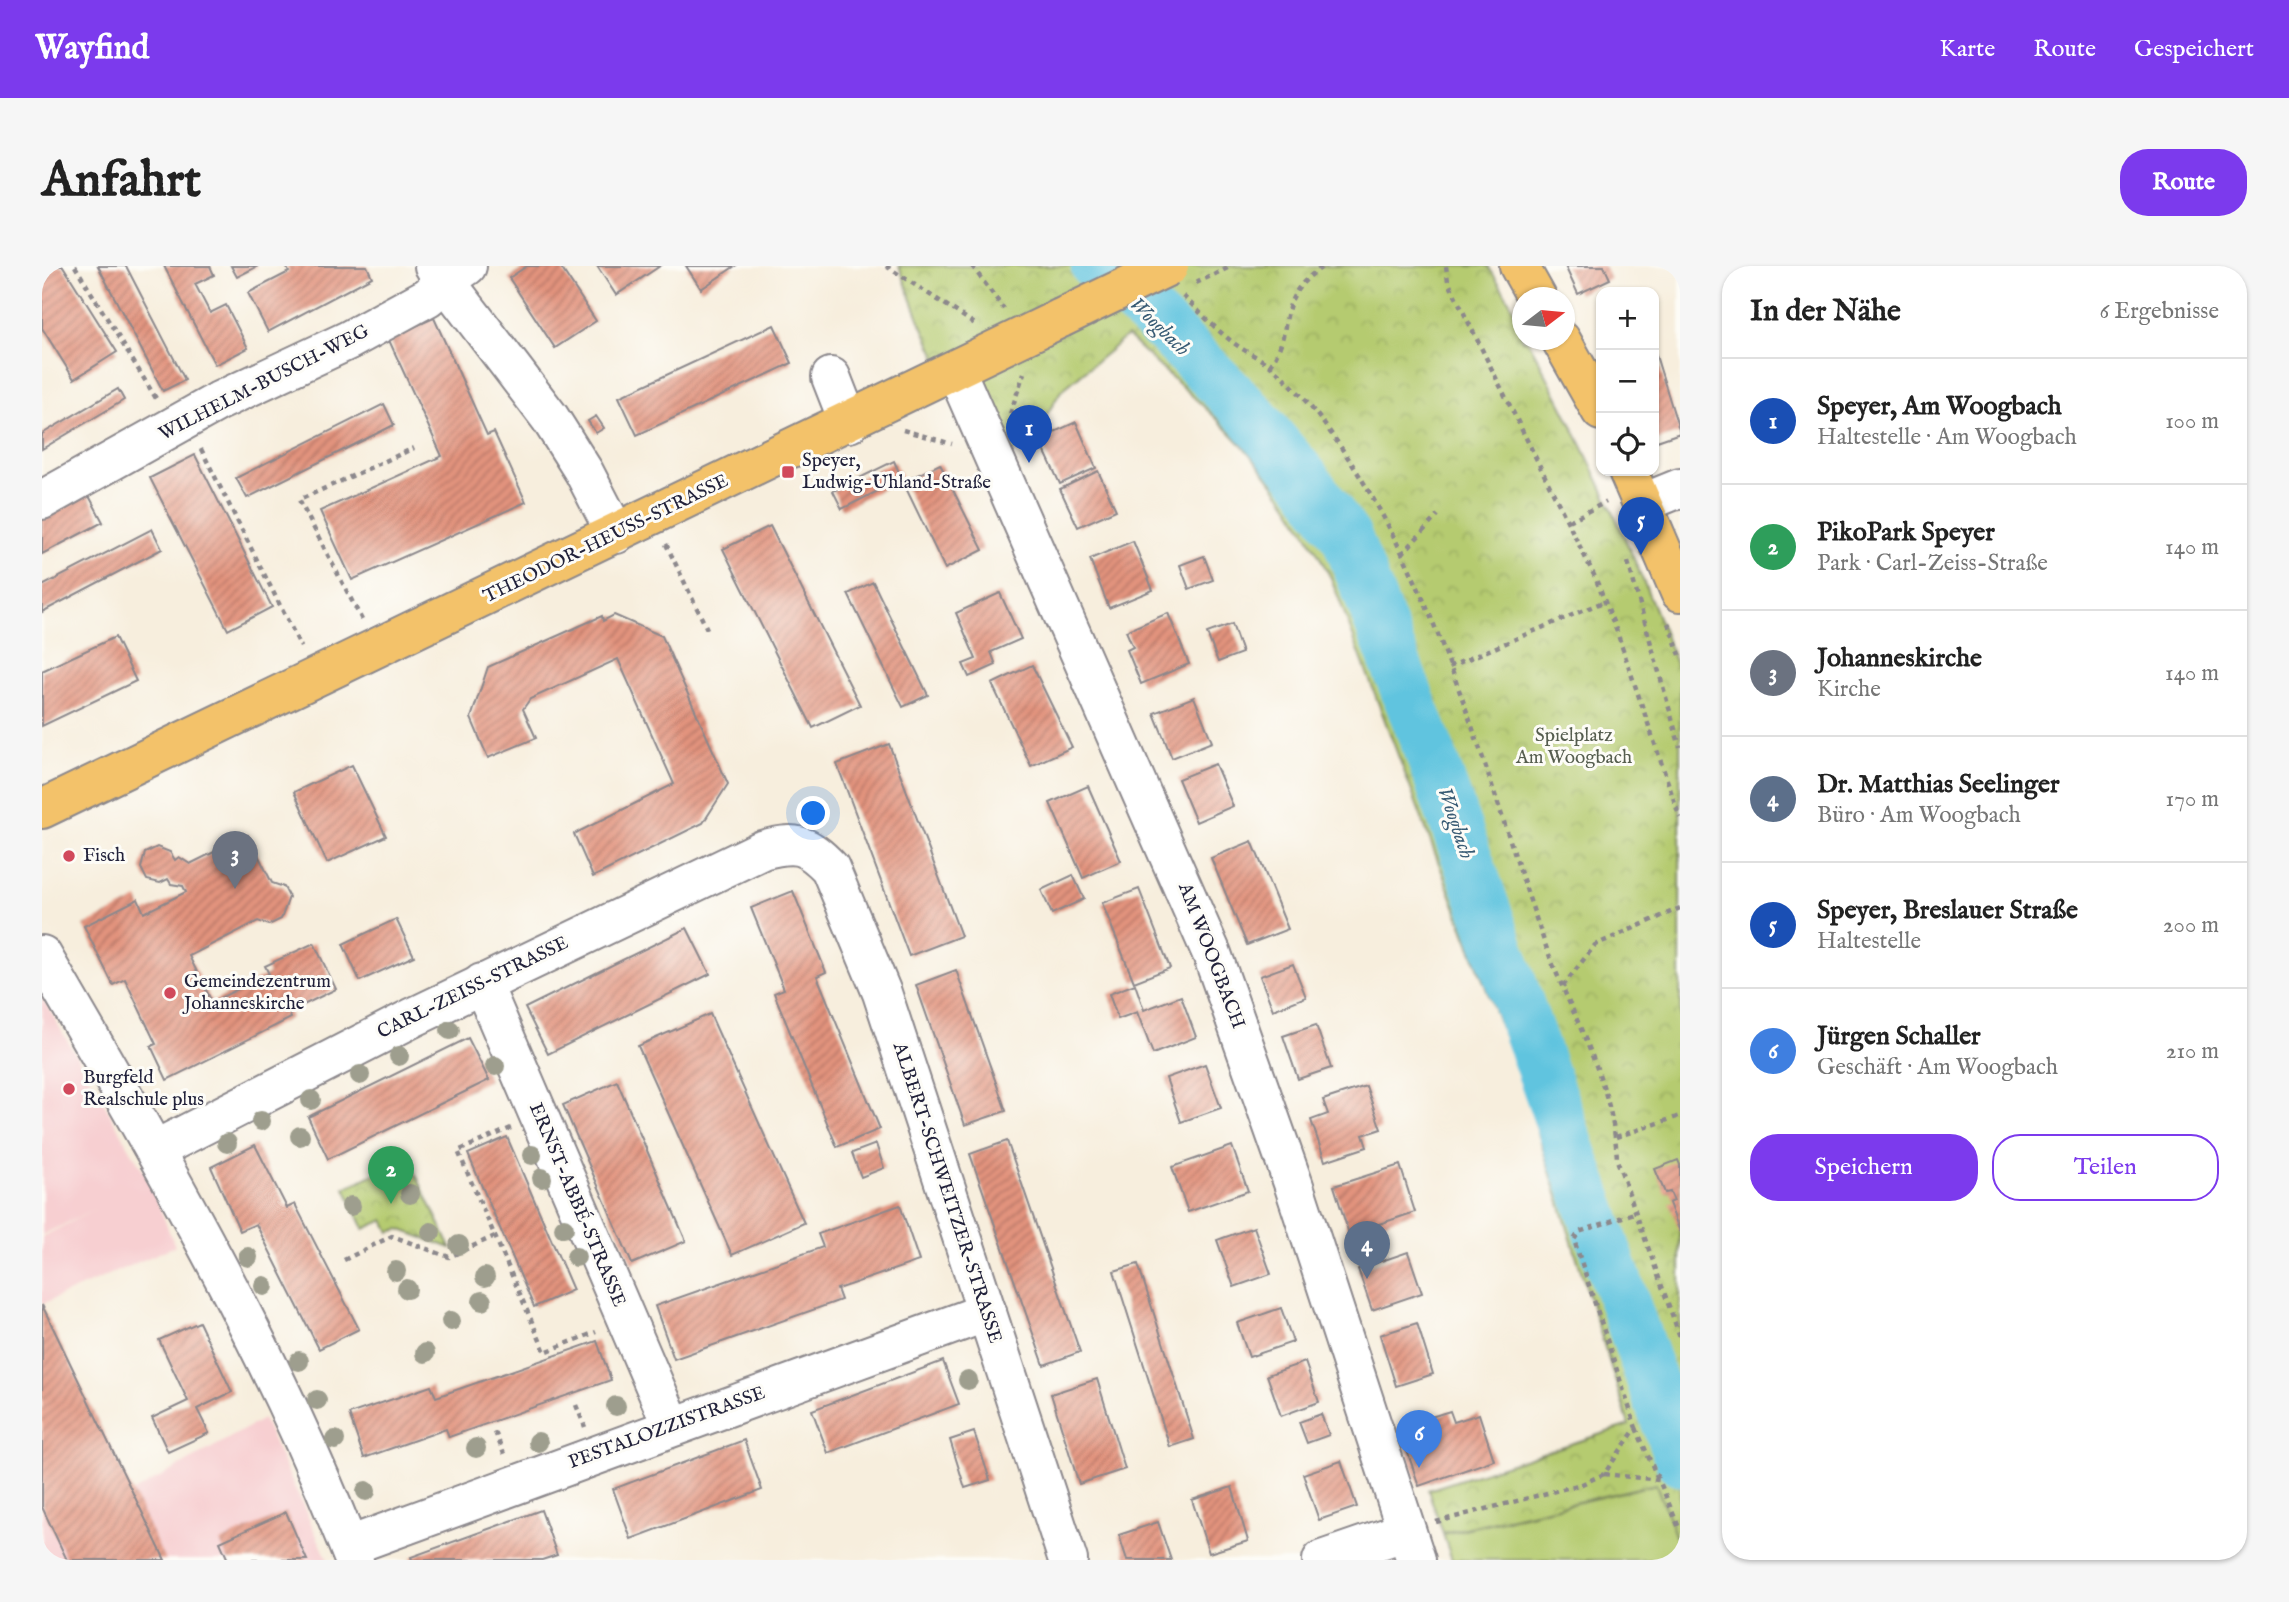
<!DOCTYPE html>
<html lang="de">
<head>
<meta charset="utf-8">
<style>
  body { margin:0; font-family:"IM FELL English",serif; background:#f6f6f6; color:#222 }
  .controls { position:absolute; right:21px; top:21px; display:grid; overflow:hidden; border-radius:14px; box-shadow:0 2px 5px #0004 }
  .controls button { width:63px; height:63px; display:grid; place-items:center; padding:0; border:0; border-bottom:2px solid #e0e0e0; background:#fff; color:#222; font:35px sans-serif }
  .compass { position:absolute; left:1470px; top:21px; width:63px; height:63px; border-radius:50%; background:#fff; box-shadow:0 2px 5px #0004; rotate:74deg }
  .you { position:absolute; left:772px; top:548px; width:24px; height:24px; margin:-18px; border:5px solid #fff; border-radius:50%; background:#1a73e8; box-shadow:0 0 0 10px #1a73e833 }
  .badge { display:grid; place-items:center; width:46px; height:46px; border-radius:50%; background:#7c3aed; color:#fff; font-size:23px; font-weight:700 }
  .pin { position:absolute; translate:-50% -58px; filter:drop-shadow(0 2px 4px #0008) }
  .pin::after { content:''; position:absolute; top:37px; width:24px; height:21px; background:inherit; clip-path:polygon(0 0,100% 0,50% 100%) }
  .list { margin:0; padding:0; list-style:none }
  h2 { display:flex; justify-content:space-between; align-items:center; height:91px; margin:0; padding:0 28px; font-size:30px }
  h2 small { font-size:23px; font-weight:400; color:#767676 }
  .list li { display:grid; grid-template-columns:46px 1fr auto; gap:21px; align-items:center; box-sizing:border-box; height:126px; padding:0 28px; border-top:2px solid #e0e0e0 }
  .list b { display:block; font-size:26px; white-space:nowrap }
  .list p { margin:0; font-size:23px; white-space:nowrap; color:#767676 }
  .list em { font-size:23px; font-style:normal; color:#767676 }
  .actions { display:flex; gap:14px; padding:21px 28px }
  .actions a { flex:1; padding:16px 0; border:2px solid #7c3aed; border-radius:28px; text-align:center; font-size:24px; color:#7c3aed }
  .actions .main { background:#7c3aed; color:#fff }
  .icon { flex:none; width:38px; height:38px; fill:none; stroke:currentColor; stroke-width:2; stroke-linecap:round; stroke-linejoin:round }
  .map { position:relative; flex:none; width:1638px; height:1294px; overflow:hidden; border-radius:28px }
  header { display:flex; align-items:center; gap:42px; box-sizing:border-box; height:98px; padding:0 35px; background:#7c3aed; color:#fff }
  header strong { font-size:33px }
  nav { display:flex; gap:38px; margin-inline-start:auto; font-size:24px }
  .intro { display:flex; align-items:center; justify-content:space-between; box-sizing:border-box; height:168px; padding:0 42px }
  h1 { margin:0; font-size:49px }
  .button { padding:18px 32px; border-radius:28px; background:#7c3aed; color:#fff; font-size:24px; font-weight:700 }
  main { display:flex; gap:42px; padding:0 42px }
  aside { flex:1; background:#fff; border-radius:28px; box-shadow:0 2px 5px #0004 }
  .map>svg:first-child { display:block }
  .built { fill:#f7cfd1 }
  .green { fill:#b5cb70; stroke:#6c7656; stroke-width:2 }
  .park { fill:url(#park-crowns); stroke:#6c7656; stroke-width:2 }
  .lines { fill:none; stroke-linecap:round; stroke-linejoin:round }
  .river { stroke:#61c4df; stroke-width:51 }
  .building { fill:url(#building-hatch) }
  .minor-casing { stroke:#8c888c; stroke-width:42 }
  .major-casing { stroke:#8c888c; stroke-width:42 }
  .path { stroke:#8c888c; stroke-width:4.5; stroke-dasharray:5 5; stroke-linecap:butt }
  .minor { stroke:#fff; stroke-width:38 }
  .major { stroke:#f3c26a; stroke-width:38 }
  .major-bridge-casing { stroke:#8c888c; stroke-width:42; stroke-linecap:butt }
  .path-bridge { stroke:#8c888c; stroke-width:4.5; stroke-dasharray:5 5; stroke-linecap:butt }
  .major-bridge { stroke:#f3c26a; stroke-width:38 }
  .tree { fill:#9e9e8e }
  .poi-dot { fill:#d1495b; stroke:#fdfcf7; stroke-width:2.5 }
  .labels { text-anchor:middle; dominant-baseline:central; stroke-width:6; stroke-linejoin:round; paint-order:stroke }
  .street-label { font-size:19px; fill:#22223b; stroke:#fdfcf7 }
  .poi-label { font-size:19px; fill:#22223b; stroke:#fdfcf7; text-anchor:start }
  .park-label { font-size:19px; fill:#555d4e; stroke:#fdfcf7 }
  .water-label { font-size:21px; font-style:italic; fill:#385b74; stroke:#fdfcf7 }
</style>
</head>
<body>
<header>
<strong>Wayfind</strong>
<nav><a>Karte</a><a>Route</a><a>Gespeichert</a></nav>
</header>
<div class="intro"><h1>Anfahrt</h1><a class="button">Route</a></div>
<main>
<div class="map">
<svg width="1638" height="1294" viewBox="0 0 1638 1294">
  <defs>
    <pattern id="park-crowns" width="20" height="18" patternUnits="userSpaceOnUse" patternTransform="scale(1.75)"><rect width="20" height="18" fill="#b5cb70"/><path d="M2 6a3 3 0 1 1 6 0M12 15a3 3 0 1 1 6 0" fill="none" stroke="#9bae62"/></pattern>
    <pattern id="building-hatch" width="6" height="6" patternUnits="userSpaceOnUse" patternTransform="scale(1.75)"><rect width="6" height="6" fill="#e2937d"/><path d="M-1 1l2-2M0 6l6-6M5 7l2-2" fill="none" stroke="#b77868"/></pattern>
  </defs>
  <rect width="100%" height="100%" fill="#fdfcf7"/>
  <filter id="ink" filterUnits="userSpaceOnUse"><feTurbulence type="fractalNoise" baseFrequency=".0143" numOctaves="2"/><feDisplacementMap in="SourceGraphic" scale="14" xChannelSelector="R" yChannelSelector="G"/><feConvolveMatrix kernelMatrix="1 2 1 2 8 2 1 2 1" color-interpolation-filters="sRGB"/></filter>
  <filter id="wash" filterUnits="userSpaceOnUse"><feTurbulence type="fractalNoise" baseFrequency=".00686" numOctaves="4" result="noise"/><feDisplacementMap in="SourceGraphic" scale="28" xChannelSelector="R" yChannelSelector="G"/><feGaussianBlur stdDeviation="1.57" result="paint"/><feColorMatrix in="noise" values="0 0 0 0 0 0 0 0 0 0 0 0 0 0 0 0 0 1.4 0 .05"/><feComposite in="paint" operator="in"/></filter>
  <g filter="url(#wash)">
    <rect width="100%" height="100%" fill="#f7eedd"/>
    <g class="built">
      <path d="M0,731L107,915L133,980L0,1038V971L54,943L0,969Z"/>
      <path d="M0,1039L90,1227L221,1153L286,1294H0Z"/>
    </g>
    <path class="green" d="M1614,1218L1638,1282V1294H1410L1401,1268Z"/>
    <g class="park">
      <path d="M857,0H1446C1459,21 1480,49 1480,74H1486C1544,183 1596,293 1638,409V1282L1614,1218L1401,1267L1386,1224L1587,1159L1483,825L1289,312C1261,258 1228,206 1184,162C1153,130 1117,102 1085,70L1019,125L986,180L943,199L878,55Z"/>
      <path d="M366,892L409,982L357,963L348,966L342,954L322,963L303,922Z"/>
    </g>
    <g class="lines">
      <path class="river" d="M1054,0L1126,65L1208,148L1262,212L1305,272L1387,484L1638,1194"/>
    </g>
    <g id="blocks">
      <g class="building">
        <path d="M0,0H21L75,86L32,113L0,62Z"/>
        <path d="M56,0H84L143,114L121,125Z"/>
        <path d="M122,0H168L172,9L153,18L168,47L184,39L206,82L173,99Z"/>
        <path d="M189,0H216L195,11Z"/>
        <path d="M244,0H325L330,11L226,66L206,27L247,6Z"/>
        <path d="M485,0H518L554,55L513,82L467,12Z"/>
        <path d="M555,0H618L574,29Z"/>
        <path d="M644,0H693L659,23Z"/>
        <path d="M1523,0H1562L1568,13L1536,28Z"/>
        <path d="M392,52L445,169L452,166L484,236L310,314L278,245L400,190L346,72Z"/>
        <path d="M732,59L750,97L595,169L577,131Z"/>
        <path d="M1612,83L1638,167L1612,176Z"/>
        <path d="M76,123L82,134L0,183V168Z"/>
        <path d="M342,138L352,159L205,232L194,212Z"/>
        <path d="M554,150L562,162L554,167L546,155Z"/>
        <path d="M1034,156L1054,202L1018,218L997,173Z"/>
        <path d="M153,189L230,341L186,364L108,212Z"/>
        <path d="M852,195L860,213L800,243L791,225Z"/>
        <path d="M898,198L941,284L903,303L861,216Z"/>
        <path d="M1056,205L1074,244L1036,261L1018,223Z"/>
        <path d="M46,228L61,256L0,288V253Z"/>
        <path d="M728,260L818,439L771,462L681,283Z"/>
        <path d="M110,263L120,283L0,346V320Z"/>
        <path d="M1091,275L1111,324L1067,342L1048,293Z"/>
        <path d="M1162,290L1171,314L1147,323L1138,299Z"/>
        <path d="M831,316L886,429L861,441L806,328Z"/>
        <path d="M958,327L979,373L949,386L954,399L927,411L921,398L934,393L914,347Z"/>
        <path d="M1126,347L1147,398L1099,418L1085,384L1091,381L1084,365Z"/>
        <path d="M572,349L620,370L686,518L661,557L551,611L532,568L632,518L576,393L488,433L481,443L494,472L446,492L429,452L446,401L560,350L561,355Z"/>
        <path d="M1190,358L1200,387L1176,396L1165,367Z"/>
        <path d="M73,371L94,415L0,460V405Z"/>
        <path d="M990,399L1030,481L989,500L950,418Z"/>
        <path d="M1152,431L1170,476L1130,492L1112,447Z"/>
        <path d="M847,478L919,670L867,690L795,498Z"/>
        <path d="M1173,498L1191,540L1154,556L1136,513Z"/>
        <path d="M310,499L344,570L285,597L252,526Z"/>
        <path d="M1046,520L1079,595L1041,612L1008,537Z"/>
        <path d="M206,569L230,617L242,621L247,631L239,653L227,659L216,655L147,690L170,736L227,708L223,700L272,677L294,723L247,746L249,752L125,814L109,780L114,778L83,713L71,719L42,660L96,633L102,647L144,626L141,620L129,618L126,613L118,617L105,614L99,602L103,587L115,581L128,586L133,594L137,591L148,598Z"/>
        <path d="M1210,575L1246,663L1205,679L1169,592Z"/>
        <path d="M1031,609L1042,633L1010,648L999,624Z"/>
        <path d="M1097,623L1128,702L1092,716L1060,637Z"/>
        <path d="M751,625L784,706L775,710L838,863L795,881L732,727L742,723L709,642Z"/>
        <path d="M354,653L372,690L318,715L301,678Z"/>
        <path d="M645,662L668,708L506,788L483,742Z"/>
        <path d="M1251,698L1264,731L1231,744L1218,710Z"/>
        <path d="M914,704L964,845L923,859L874,719Z"/>
        <path d="M1093,718L1102,744L1139,730L1154,771L1111,788L1095,746L1076,753L1067,728Z"/>
        <path d="M668,748L762,957L690,989L596,780Z"/>
        <path d="M1274,759L1289,802L1256,813L1241,770Z"/>
        <path d="M426,772L447,814L286,893L266,851Z"/>
        <path d="M1163,798L1179,842L1139,856L1124,812Z"/>
        <path d="M575,815L644,975L590,998L521,839Z"/>
        <path d="M1324,820L1339,863L1321,869L1325,881L1283,895L1269,854L1286,848L1281,834Z"/>
        <path d="M465,871L531,1024L492,1041L426,888Z"/>
        <path d="M965,875L1038,1086L1002,1099L928,888Z"/>
        <path d="M834,878L842,902L819,911L810,887Z"/>
        <path d="M213,879L245,942L253,938L317,1063L277,1083L214,958L198,965L169,901Z"/>
        <path d="M1190,880L1206,925L1146,946L1130,901Z"/>
        <path d="M1636,894L1638,899V966L1627,937L1632,935L1628,926L1623,927L1613,903Z"/>
        <path d="M1358,899L1373,946L1307,968L1292,920Z"/>
        <path d="M858,939L877,995L795,1023L799,1034L632,1093L613,1040L781,981L776,968Z"/>
        <path d="M1212,961L1229,1008L1192,1021L1175,974Z"/>
        <path d="M1366,986L1380,1027L1330,1044L1316,1003Z"/>
        <path d="M1096,998L1152,1173L1128,1181L1072,1005Z"/>
        <path d="M0,1039L87,1219L123,1294H25L0,1241Z"/>
        <path d="M1239,1042L1251,1076L1207,1091L1195,1057Z"/>
        <path d="M157,1056L190,1126L155,1143L167,1167L126,1186L110,1152L146,1135L117,1074Z"/>
        <path d="M1375,1057L1391,1108L1354,1120L1338,1069Z"/>
        <path d="M555,1075L569,1114L407,1171L404,1163L322,1192L307,1148L389,1120L394,1131Z"/>
        <path d="M901,1095L917,1138L786,1187L770,1144Z"/>
        <path d="M1263,1096L1277,1136L1239,1150L1225,1109Z"/>
        <path d="M1055,1113L1083,1203L1037,1218L1009,1128Z"/>
        <path d="M1408,1145L1412,1156L1437,1148L1452,1194L1377,1220L1357,1161Z"/>
        <path d="M1279,1148L1287,1169L1265,1177L1257,1156Z"/>
        <path d="M932,1166L948,1214L923,1222L908,1174Z"/>
        <path d="M702,1174L720,1224L589,1273L571,1223Z"/>
        <path d="M1299,1195L1315,1241L1277,1254L1261,1208Z"/>
        <path d="M1190,1221L1206,1275L1167,1287L1150,1234Z"/>
        <path d="M499,1244L515,1289L500,1294H370L369,1291Z"/>
        <path d="M244,1246L265,1294H186L178,1276Z"/>
        <path d="M1116,1256L1129,1294H1085L1077,1269Z"/>
      </g>
    </g>
  </g>
  <g filter="url(#ink)">
    <use href="#blocks" fill-opacity="0" stroke="#8c888c" stroke-width="2"/>
    <g class="lines">
      <g class="minor-casing">
        <g id="minor">
          <path d="M392,0L508,152L542,206L574,268"/>
          <path d="M914,105L1170,688L1251,917L1374,1294"/>
          <path d="M789,111L807,157"/>
          <path d="M0,234L177,135L307,74L386,31L403,15L425,0"/>
          <path d="M1601,237L1638,222"/>
          <path d="M0,689C114,885 229,1081 312,1294"/>
          <path d="M440,717L630,1160"/>
          <path d="M113,884L370,752L720,584C753,575 764,577 788,602L840,727L1026,1294"/>
          <path d="M307,1280L945,1046"/>
          <path d="M1280,1294L1364,1265"/>
        </g>
      </g>
      <g class="major-casing">
        <g id="major">
          <path d="M1477,0L1495,32"/>
          <path d="M1519,74L1559,145"/>
          <path d="M1586,205L1638,326"/>
          <path d="M0,543L1019,52"/>
        </g>
      </g>
      <g class="path">
        <path d="M33,0L115,134"/>
        <path d="M844,0L933,58"/>
        <path d="M930,0L962,43"/>
        <path d="M1404,0L1406,15L1553,311L1575,366L1638,552"/>
        <path d="M1141,30C1159,47 1176,66 1196,80C1206,87 1218,92 1227,99C1243,111 1260,130 1272,145C1391,294 1439,498 1502,675C1528,748 1572,815 1575,894L1638,1071"/>
        <path d="M1228,100C1255,59 1230,33 1282,0"/>
        <path d="M968,148L982,107"/>
        <path d="M861,164L910,178"/>
        <path d="M159,183L259,381"/>
        <path d="M1527,255L1564,236"/>
        <path d="M624,278L665,363"/>
        <path d="M1360,288L1396,249"/>
        <path d="M1586,296L1638,481"/>
        <path d="M320,354L257,234L372,182"/>
        <path d="M1626,357L1638,389"/>
        <path d="M1407,401L1561,336"/>
        <path d="M1521,720L1553,679L1638,642"/>
        <path d="M469,862L416,885L503,1086L554,1066"/>
        <path d="M1574,871L1638,850"/>
        <path d="M302,994L350,970L407,991L453,970"/>
        <path d="M534,1139L543,1161"/>
        <path d="M1594,1162L1616,1213"/>
        <path d="M453,1166L462,1188"/>
        <path d="M1562,1208L1617,1214L1638,1264"/>
        <path d="M1394,1256L1540,1218L1562,1208L1594,1162L1532,974L1537,966L1592,947"/>
      </g>
      <use href="#minor" class="minor"/>
      <use href="#major" class="major"/>
      <g class="major-bridge-casing">
        <path id="major-bridge" d="M1019,52L1127,0"/>
      </g>
      <path class="path-bridge" d="M1154,17L1190,0"/>
      <use href="#major-bridge" class="major-bridge"/>
    </g>
    <g class="tree">
      <circle cx="408" cy="764" r="10"/>
      <circle cx="357" cy="790" r="10"/>
      <circle cx="453" cy="800" r="10"/>
      <circle cx="318" cy="809" r="10"/>
      <circle cx="269" cy="834" r="10"/>
      <circle cx="219" cy="855" r="10"/>
      <circle cx="258" cy="870" r="10"/>
      <circle cx="185" cy="877" r="10"/>
      <circle cx="490" cy="889" r="10"/>
      <circle cx="500" cy="912" r="10"/>
      <circle cx="368" cy="928" r="10"/>
      <circle cx="309" cy="940" r="10"/>
      <circle cx="522" cy="962" r="10"/>
      <circle cx="389" cy="966" r="10"/>
      <circle cx="417" cy="979" r="10"/>
      <circle cx="206" cy="991" r="10"/>
      <circle cx="534" cy="991" r="10"/>
      <circle cx="354" cy="1005" r="10"/>
      <circle cx="443" cy="1011" r="10"/>
      <circle cx="222" cy="1020" r="10"/>
      <circle cx="365" cy="1023" r="10"/>
      <circle cx="440" cy="1035" r="10"/>
      <circle cx="409" cy="1055" r="10"/>
      <circle cx="383" cy="1087" r="10"/>
      <circle cx="257" cy="1095" r="10"/>
      <circle cx="926" cy="1114" r="10"/>
      <circle cx="275" cy="1134" r="10"/>
      <circle cx="574" cy="1140" r="10"/>
      <circle cx="293" cy="1174" r="10"/>
      <circle cx="496" cy="1176" r="10"/>
      <circle cx="434" cy="1182" r="10"/>
      <circle cx="324" cy="1225" r="10"/>
    </g>
  </g>
  <g class="poi-dot">
    <rect x="739" y="199" width="14" height="14" rx="3.5"/>
    <circle cx="27" cy="590" r="7"/>
    <circle cx="128" cy="727" r="7"/>
    <circle cx="27" cy="823" r="7"/>
  </g>
  <g class="labels">
    <g class="street-label">
      <text transform="translate(222 117) rotate(-27)">WILHELM-BUSCH-WEG</text>
      <text transform="translate(564 273) rotate(-26)">THEODOR-HEUSS-STRASSE</text>
      <text transform="translate(1169 690) rotate(69)">AM WOOGBACH</text>
      <text transform="translate(431 722) rotate(-26)">CARL-ZEISS-STRASSE</text>
      <text transform="translate(905 927) rotate(72)">ALBERT-SCHWEITZER-STRASSE</text>
      <text transform="translate(535 939) rotate(67)">ERNST-ABBÉ-STRASSE</text>
      <text transform="translate(625 1162) rotate(-20)">PESTALOZZISTRASSE</text>
    </g>
    <g class="poi-label">
      <text x="760" y="195">Speyer,<tspan x="760" dy="22">Ludwig-Uhland-Straße</tspan></text>
      <text x="41" y="590">Fisch</text>
      <text x="142" y="716">Gemeindezentrum<tspan x="142" dy="22">Johanneskirche</tspan></text>
      <text x="41" y="812">Burgfeld<tspan x="41" dy="22">Realschule plus</tspan></text>
    </g>
    <g class="park-label">
      <text x="1532" y="470">Spielplatz<tspan x="1532" dy="22">Am Woogbach</tspan></text>
    </g>
    <g class="water-label">
      <text transform="translate(1117 61) rotate(44)">Woogbach</text>
      <text transform="translate(1413 557) rotate(71)">Woogbach</text>
    </g>
  </g>
</svg>
<div class="controls">
<button>+</button>
<button>−</button>
<button><svg class="icon" aria-label="locate" viewBox="0 0 24 24"><circle cx="12" cy="12" r="6"/><path d="M12 2v4M12 18v4M2 12h4M18 12h4"/></svg></button>
</div>
<svg class="compass" viewBox="-18 -18 36 36"><path d="M0-13l5 13h-10z" fill="#e53935"/><path d="M0 13l5-13h-10z" fill="#767676"/></svg>
<div class="you"></div>
<div class="pin badge" style="left:987px;top:197px;background:#1a4fb4">1</div>
<div class="pin badge" style="left:349px;top:938px;background:#2e9e5b">2</div>
<div class="pin badge" style="left:193px;top:623px;background:#6b7280">3</div>
<div class="pin badge" style="left:1325px;top:1013px;background:#5c6f8a">4</div>
<div class="pin badge" style="left:1599px;top:289px;background:#1a4fb4">5</div>
<div class="pin badge" style="left:1377px;top:1202px;background:#3f7fe0">6</div>
</div>
<aside>
<h2>In der Nähe<small>6 Ergebnisse</small></h2>
<ul class="list">
<li><span class="badge" style="background:#1a4fb4">1</span><div><b>Speyer, Am Woogbach</b><p>Haltestelle · Am Woogbach</p></div><em>100 m</em></li>
<li><span class="badge" style="background:#2e9e5b">2</span><div><b>PikoPark Speyer</b><p>Park · Carl-Zeiss-Straße</p></div><em>140 m</em></li>
<li><span class="badge" style="background:#6b7280">3</span><div><b>Johanneskirche</b><p>Kirche</p></div><em>140 m</em></li>
<li><span class="badge" style="background:#5c6f8a">4</span><div><b>Dr. Matthias Seelinger</b><p>Büro · Am Woogbach</p></div><em>170 m</em></li>
<li><span class="badge" style="background:#1a4fb4">5</span><div><b>Speyer, Breslauer Straße</b><p>Haltestelle</p></div><em>200 m</em></li>
<li><span class="badge" style="background:#3f7fe0">6</span><div><b>Jürgen Schaller</b><p>Geschäft · Am Woogbach</p></div><em>210 m</em></li>
</ul>
<div class="actions"><a class="main">Speichern</a><a>Teilen</a></div>
</aside>
</main>
</body>
</html>
